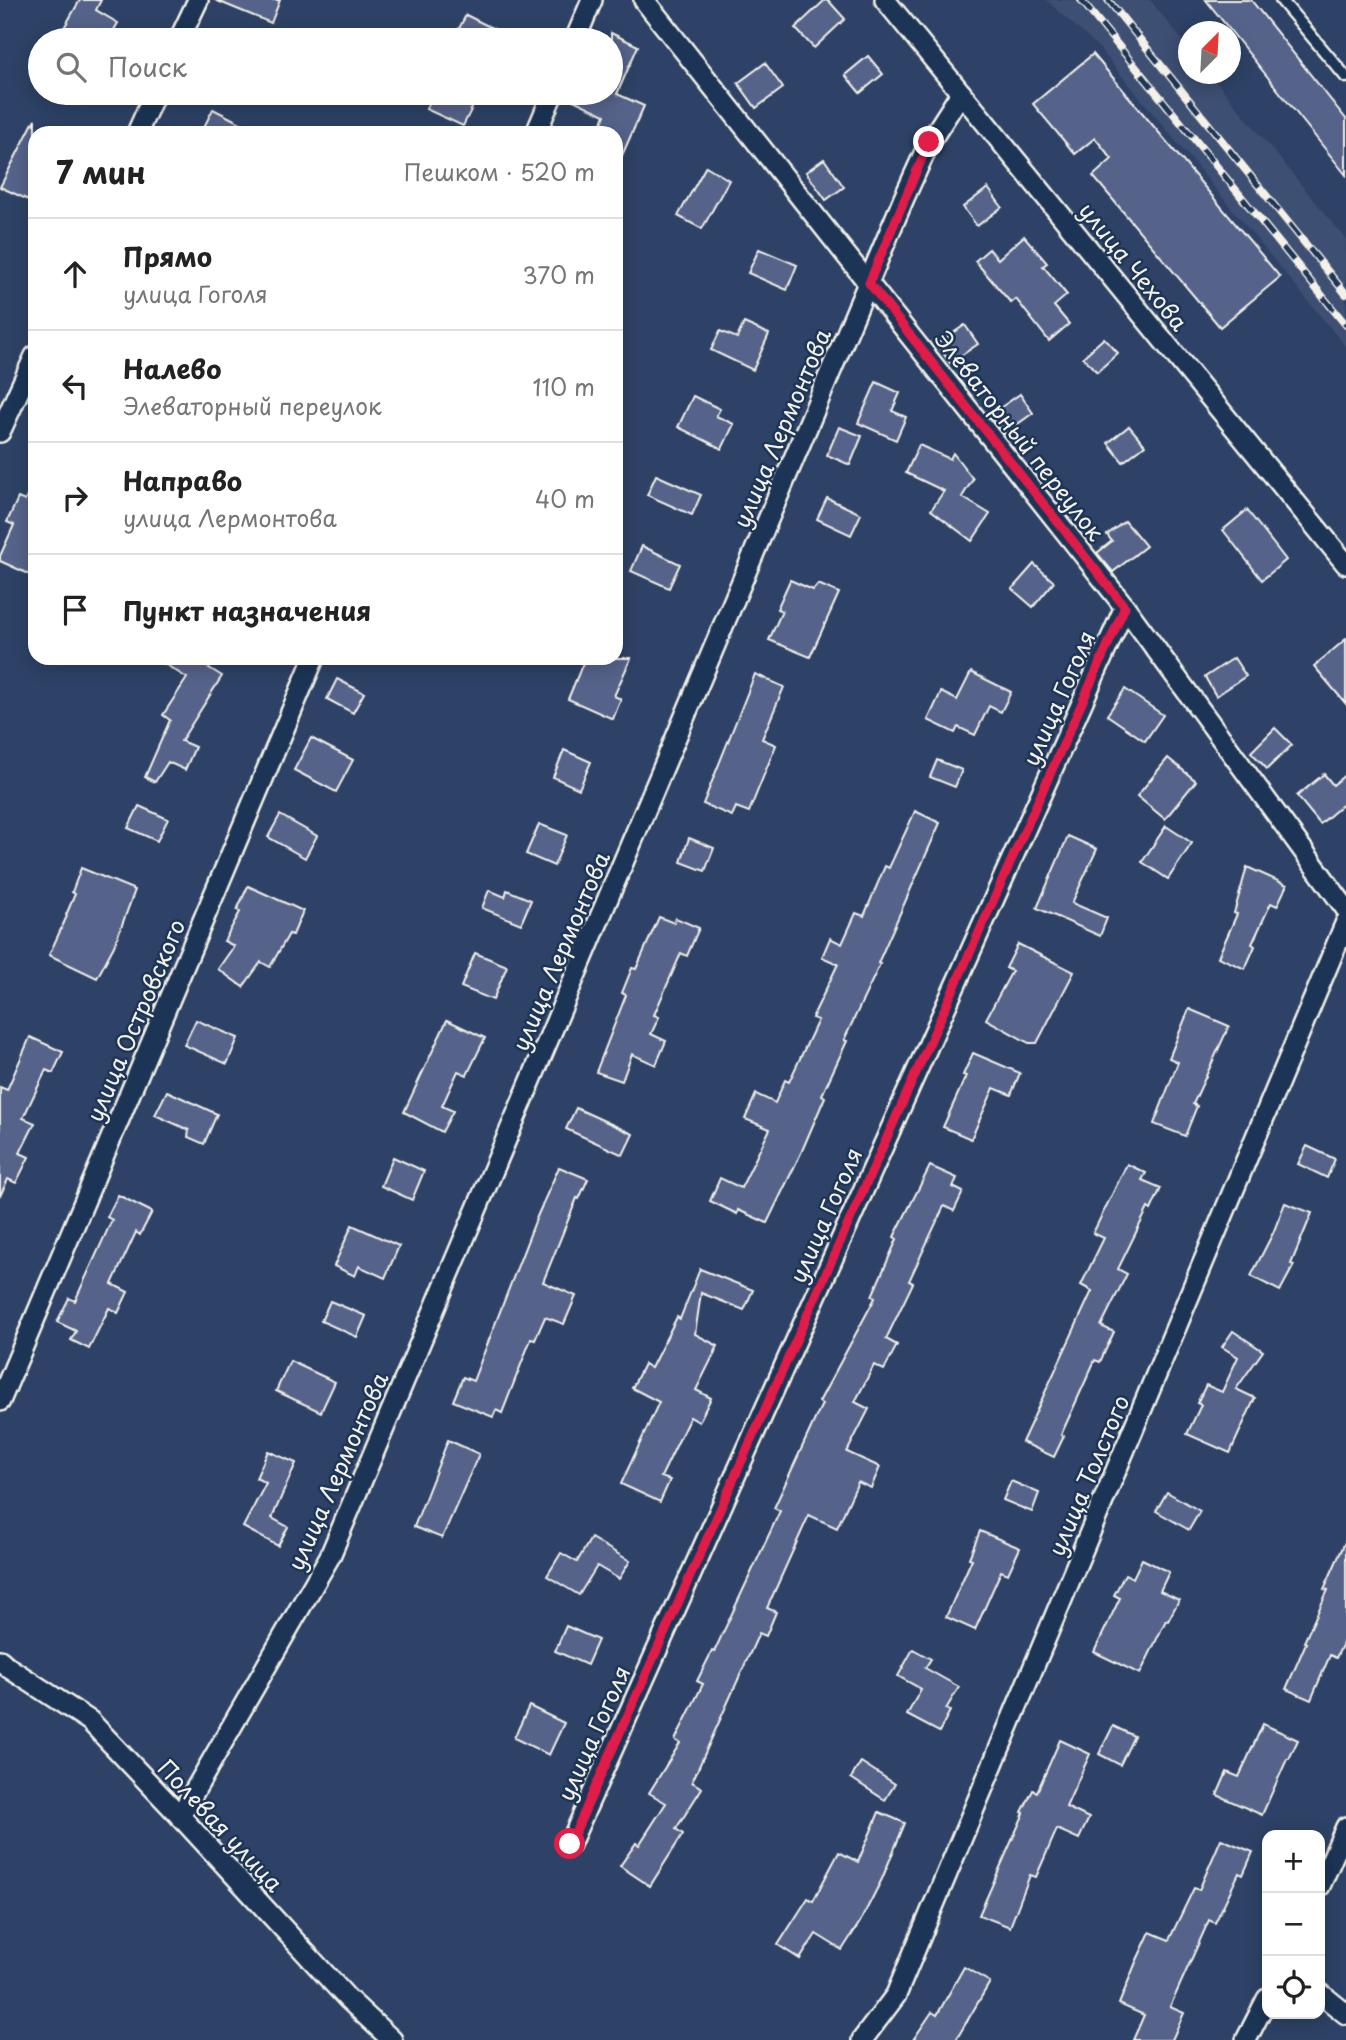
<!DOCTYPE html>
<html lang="ru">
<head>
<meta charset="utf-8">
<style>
  body { margin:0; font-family:"Playpen Sans",sans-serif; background:#f2f2f2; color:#222 }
  .controls { position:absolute; right:21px; bottom:21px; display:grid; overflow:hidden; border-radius:14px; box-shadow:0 4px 18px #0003 }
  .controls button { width:63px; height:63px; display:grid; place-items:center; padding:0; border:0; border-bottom:2px solid #e0e0e0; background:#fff; color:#222; font:35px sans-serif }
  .compass { position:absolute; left:1178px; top:21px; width:63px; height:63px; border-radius:50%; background:#fff; box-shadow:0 4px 18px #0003; rotate:24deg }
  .stop { position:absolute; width:21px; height:21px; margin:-16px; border:5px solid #e11d48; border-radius:50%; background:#fff }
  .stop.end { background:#e11d48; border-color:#fff; box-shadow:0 2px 7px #0008 }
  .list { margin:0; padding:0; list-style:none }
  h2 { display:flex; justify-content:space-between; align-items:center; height:91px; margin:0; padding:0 28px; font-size:30px }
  h2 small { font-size:23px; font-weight:400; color:#767676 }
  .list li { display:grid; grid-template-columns:46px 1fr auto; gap:21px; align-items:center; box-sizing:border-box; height:112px; padding:0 28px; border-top:2px solid #e0e0e0 }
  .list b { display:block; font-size:26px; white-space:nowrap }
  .list p { margin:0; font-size:23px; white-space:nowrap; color:#767676 }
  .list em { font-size:23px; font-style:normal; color:#767676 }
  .icon { flex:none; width:38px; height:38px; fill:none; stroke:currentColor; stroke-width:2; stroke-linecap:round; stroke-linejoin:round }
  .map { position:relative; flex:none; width:1346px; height:2040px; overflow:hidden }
  .search { position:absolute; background:#fff; box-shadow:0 4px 18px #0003; left:28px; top:28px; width:595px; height:77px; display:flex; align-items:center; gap:18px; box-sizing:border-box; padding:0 24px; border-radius:38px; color:#767676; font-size:26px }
  .panel { position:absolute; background:#fff; box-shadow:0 4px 18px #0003; left:28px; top:126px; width:595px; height:539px; border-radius:21px }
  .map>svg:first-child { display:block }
  .built { fill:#3d4f73 }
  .building { fill:#54648a; stroke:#f4f1e8; stroke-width:2 }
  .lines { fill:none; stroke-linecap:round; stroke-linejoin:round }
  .lane-casing { stroke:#f4f1e8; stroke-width:15 }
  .street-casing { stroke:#f4f1e8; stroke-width:24 }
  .lane { stroke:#1d3557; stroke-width:10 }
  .street { stroke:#1d3557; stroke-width:19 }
  .rail-casing { stroke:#f4f1e8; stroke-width:8 }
  .rail { stroke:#1d3557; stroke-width:5; stroke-dasharray:16; stroke-linecap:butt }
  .route { stroke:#e11d48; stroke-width:9 }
  .labels { text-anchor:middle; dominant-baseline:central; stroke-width:5; stroke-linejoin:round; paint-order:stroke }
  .street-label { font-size:23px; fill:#f4f1e8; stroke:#1d3557 }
</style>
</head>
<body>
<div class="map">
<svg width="1346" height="2040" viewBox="0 0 1346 2040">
  <rect width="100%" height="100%" fill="#2d4266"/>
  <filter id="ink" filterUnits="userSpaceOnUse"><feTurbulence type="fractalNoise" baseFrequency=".0143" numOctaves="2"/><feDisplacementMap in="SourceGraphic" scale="14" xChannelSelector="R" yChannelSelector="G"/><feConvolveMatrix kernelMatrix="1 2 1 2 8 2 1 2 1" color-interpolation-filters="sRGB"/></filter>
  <g filter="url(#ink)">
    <path class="built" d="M1046,0H1150L1188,47V74H1210L1346,239V347L1099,48Z"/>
    <g class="building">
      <path d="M80,0H101L96,10L118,23L108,40H57Z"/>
      <path d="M215,0H280L271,23Z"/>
      <path d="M825,0H828L845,19L814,48L795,28Z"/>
      <path d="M1206,0H1251L1346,119V175Z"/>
      <path d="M466,15L516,40H453Z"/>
      <path d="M611,33L638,46L617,94L644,106L616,169V133H598L605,115L565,96V93H611Z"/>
      <path d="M1093,54L1280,277L1220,327L1093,176L1112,159L1095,138L1075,154L1033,104Z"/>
      <path d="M868,56L883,74L860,93L845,75Z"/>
      <path d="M765,63L783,88L756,108L738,83Z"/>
      <path d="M434,93H466L477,98L463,126L426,109Z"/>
      <path d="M213,109L260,133H201Z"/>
      <path d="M35,119V203L0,187Z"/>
      <path d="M824,159L844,187L826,200L806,172Z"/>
      <path d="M706,166L729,180L702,229L678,216Z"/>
      <path d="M988,188L1002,207L977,226L963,207Z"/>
      <path d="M1024,236L1047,263L1043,266L1067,295L1054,306L1069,324L1049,341L1016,299L1011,303L975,261L989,249L998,259Z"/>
      <path d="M759,249L797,265L787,290L748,273Z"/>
      <path d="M744,323L769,334L753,370L711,350L720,331L737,338Z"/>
      <path d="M965,325L978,344L950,363L937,344Z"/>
      <path d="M1104,338L1118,353L1097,372L1083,357Z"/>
      <path d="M876,382L900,393L892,411L906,417L896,440L858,423Z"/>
      <path d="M1020,394L1033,413L1004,434L990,415Z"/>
      <path d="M693,396L720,409L716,416L734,424L722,449L678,427Z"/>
      <path d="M1129,426L1145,445L1123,462L1108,443Z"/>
      <path d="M839,427L862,436L850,465L827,455Z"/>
      <path d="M919,445L950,459L953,453L973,479L962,497L990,514L972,541L931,510L944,491L906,473Z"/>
      <path d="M656,475L701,495L692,515L647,495Z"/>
      <path d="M35,479V577L0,561V556L14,525L7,522L18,498L25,501Z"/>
      <path d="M827,498L861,514L851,535L817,519Z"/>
      <path d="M1247,510L1286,560L1262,580L1223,530Z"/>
      <path d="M1125,521L1146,546L1113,572L1097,553L1112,541L1107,535Z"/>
      <path d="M642,546L680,564L669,588L631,571Z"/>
      <path d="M1034,564L1054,582L1033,607L1012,589Z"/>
      <path d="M790,580L813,590L818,584L839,593L810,657L769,640L782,611L777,609Z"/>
      <path d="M1346,639V704L1314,666Z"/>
      <path d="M155,658H193L222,676L181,741L195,747L185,770L168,762L155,782L145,777L170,720L163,715L187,678Z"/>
      <path d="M585,658H631L614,696L621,699L613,719L568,699Z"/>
      <path d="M1234,658L1246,676L1216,696L1205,677Z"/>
      <path d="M971,672L1011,692L1001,712L989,706L975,735L958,727L955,733L928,720L941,692L957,700Z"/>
      <path d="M755,674L784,687L762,739L776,745L749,812L736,807L732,816L703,804Z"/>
      <path d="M337,679L364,693L353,713L327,699Z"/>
      <path d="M1125,689L1163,715L1145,741L1107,715Z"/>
      <path d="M1275,728L1292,745L1267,769L1251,752Z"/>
      <path d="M311,738L353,760L336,792L294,770Z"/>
      <path d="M564,750L591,762L579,789L553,777Z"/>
      <path d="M1168,758L1196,781L1165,819L1137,796Z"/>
      <path d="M937,760L962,770L955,787L930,777Z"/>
      <path d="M1324,774L1333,785L1346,774V802L1320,824L1297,796Z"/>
      <path d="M139,806L168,819L157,841L128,828Z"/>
      <path d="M915,811L940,823L878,963L880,964L844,1040L847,1041L822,1095L825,1097L801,1153L767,1223L738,1210L737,1214L710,1201L720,1178L741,1188L770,1129L745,1119L756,1094L775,1103L785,1080L789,1082L818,1020L812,1018L838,964L822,957L830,938L842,944L856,913L864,916L885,866L889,868Z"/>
      <path d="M280,815L317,836L305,858L268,837Z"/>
      <path d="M539,824L567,835L554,866L526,854Z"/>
      <path d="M1166,826L1192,843L1168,879L1142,862Z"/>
      <path d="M1068,836L1097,849L1072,903L1107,918L1100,936L1037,908Z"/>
      <path d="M689,838L714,848L705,871L681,862Z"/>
      <path d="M1247,867L1287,885L1277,906L1271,903L1252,944L1255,946L1245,969L1218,957L1237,914L1234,913Z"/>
      <path d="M81,868L135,890L114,946L97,978L49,955L67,916L66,915L75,894L72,892Z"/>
      <path d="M248,886L303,911L293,935L289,934L270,967L261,962L243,987L218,969L234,946L224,941L240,912L237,910Z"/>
      <path d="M489,890L505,897L507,890L531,900L521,924L482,908Z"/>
      <path d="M659,917L674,923L676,918L699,928L687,956L681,953L654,1015L659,1017L651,1034L666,1041L656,1065L632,1054L622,1081L596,1072L626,995L622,993L632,968L636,969Z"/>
      <path d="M1018,944L1074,972L1037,1043H1029L986,1019L1012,971L1006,968Z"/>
      <path d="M475,953L507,966L493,1000L461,987Z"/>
      <path d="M1189,1009L1229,1026L1193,1104L1197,1106L1185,1136L1154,1124L1178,1062L1169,1058Z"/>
      <path d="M196,1020L238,1038L227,1064L184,1045Z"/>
      <path d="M447,1020L485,1038L467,1075L458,1071L442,1106L453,1111L442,1132L404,1112Z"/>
      <path d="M30,1037L63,1052L53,1073L46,1070L23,1118L35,1123L20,1153L29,1157L16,1183L8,1179L0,1196V1087L7,1090Z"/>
      <path d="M973,1053L1020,1073L1011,1095L994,1088L971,1139L943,1127L966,1076L963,1075Z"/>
      <path d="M167,1091L217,1114L204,1144L188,1137L189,1130L155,1115Z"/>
      <path d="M576,1108L633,1134L623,1155L566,1129Z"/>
      <path d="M1307,1146L1335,1159L1327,1178L1298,1164Z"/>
      <path d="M393,1157L424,1171L412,1200L381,1186Z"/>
      <path d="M1127,1164L1146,1173L1142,1180L1161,1188L1151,1210L1148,1208L1118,1269L1127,1274L1101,1326L1114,1332L1100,1362L1095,1360L1061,1435L1064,1436L1054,1457L1022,1442L1092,1291L1081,1285L1104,1238L1093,1233Z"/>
      <path d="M930,1166L957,1178L953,1187L963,1192L954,1211L944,1206L909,1281L913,1283L886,1339L897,1345L884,1370L874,1365L855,1402L869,1409L847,1452L880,1467L871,1488L858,1482L837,1528L809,1515L767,1608L776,1612L766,1636L759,1633L692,1782L702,1788L676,1829L683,1834L650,1886L620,1866L636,1843L639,1845L666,1803L649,1793L680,1743L675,1740L703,1684L697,1681L712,1651L714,1652L780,1511L774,1508L822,1404L819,1402L875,1298L872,1296L897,1239L894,1237Z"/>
      <path d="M559,1167L588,1179L579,1199L577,1198L543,1282L576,1296L564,1324L545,1317L535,1340L531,1339L502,1413L496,1410L493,1417L453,1401L463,1377L473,1381L536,1219Z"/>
      <path d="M118,1195L152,1212L140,1235L136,1232L112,1284L128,1292L118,1313L109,1308L89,1349L71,1340L76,1331L57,1322L69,1298L75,1301L112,1220L107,1217Z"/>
      <path d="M1285,1203L1312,1213L1291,1264L1294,1265L1280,1291L1251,1276L1273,1233Z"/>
      <path d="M352,1225L399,1246L385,1278L359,1266L355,1276L334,1266Z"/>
      <path d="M700,1269L753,1290L744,1310L701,1293L695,1334L718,1346L696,1390L711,1398L699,1422L690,1417L661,1477L670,1480L660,1502L621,1484L659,1402L632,1388L644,1364L651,1368L677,1317L680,1319Z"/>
      <path d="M330,1301L366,1316L357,1337L321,1321Z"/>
      <path d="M1233,1331L1263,1351L1236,1389L1255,1398L1230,1453L1187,1434L1201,1405L1197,1403L1206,1385L1222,1392L1238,1357L1222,1347Z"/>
      <path d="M290,1361L335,1382L321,1412L276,1391Z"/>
      <path d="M448,1440L479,1454L442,1538L414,1527Z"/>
      <path d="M268,1451L296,1463L272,1518L288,1527L278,1546L243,1527L266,1483L256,1478Z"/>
      <path d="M1011,1481L1039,1493L1032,1512L1003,1500Z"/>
      <path d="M1167,1492L1200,1511L1189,1530L1156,1511Z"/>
      <path d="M980,1531L1020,1548L1008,1574L1001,1571L975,1630L946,1617L972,1559L969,1558Z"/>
      <path d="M591,1538L630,1561L619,1579L597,1566L579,1595L547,1576L561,1553L577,1562Z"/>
      <path d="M1346,1540V1637L1336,1658L1330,1655L1311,1700L1286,1689L1306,1643L1304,1642L1328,1590L1324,1589Z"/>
      <path d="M1142,1559L1169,1572L1160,1591L1179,1600L1168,1621L1166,1620L1140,1674L1094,1652L1120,1598L1114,1595L1125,1574L1133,1578Z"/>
      <path d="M566,1626L598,1640L587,1665L555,1651Z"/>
      <path d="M913,1649L931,1659L925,1668L959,1687L946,1709L950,1711L939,1732L907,1715L921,1689L898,1676Z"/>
      <path d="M529,1706L564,1723L549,1755L514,1738Z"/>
      <path d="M1263,1724L1298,1740L1289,1759H1287L1262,1815L1217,1795L1227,1772L1239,1777Z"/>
      <path d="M1113,1726L1134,1736L1120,1765L1099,1754Z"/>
      <path d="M1060,1740L1090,1754L1066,1807L1089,1818L1079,1839L1057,1829L1036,1877L1030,1875L1010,1927L979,1915L1024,1813L1022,1812L1033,1790L1037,1792Z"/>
      <path d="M861,1762L895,1784L885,1800L851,1778Z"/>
      <path d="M879,1812L905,1823L882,1879L860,1922L842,1950L816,1934L800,1959L778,1945L808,1898L813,1901L839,1852L858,1862Z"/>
      <path d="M1221,1839L1253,1852L1243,1875L1239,1873L1215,1923L1209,1920L1170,2007L1184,2013L1172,2040H1133L1144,2015L1119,2004L1136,1962L1150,1932L1169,1940L1194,1888L1199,1890Z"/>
      <path d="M964,1967L990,1982L956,2040H913L932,2012L937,2015Z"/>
    </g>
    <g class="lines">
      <g class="lane-casing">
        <path id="lane" d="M1281,0L1346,77"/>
      </g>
      <g class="street-casing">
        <g id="street">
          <path d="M644,0L1125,607L1346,909"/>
          <path d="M885,0L1346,564"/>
          <path d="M179,40L198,0"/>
          <path d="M575,40L592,0"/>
          <path d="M137,133L155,93"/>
          <path d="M536,133L553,93"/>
          <path d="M0,432L35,356"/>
          <path d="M0,1401L314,658"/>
          <path d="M0,1660L9,1668L90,1721L180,1816L347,1998L392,2040"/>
          <path d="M180,1816L330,1556L904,198L929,143L961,93"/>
          <path d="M570,1844L1125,607"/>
          <path d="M1320,1886L1346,1827"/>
          <path d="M1320,1993L1346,2014"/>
          <path d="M862,2040L896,1995L1346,922"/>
          <path d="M1246,2040L1267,1999"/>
        </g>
      </g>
      <use href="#lane" class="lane"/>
      <use href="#street" class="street"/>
      <g class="rail-casing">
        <g id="rail">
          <path d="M1081,0L1346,325"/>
          <path d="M1108,0L1346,294"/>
        </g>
      </g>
      <use href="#rail" class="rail"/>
    </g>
  </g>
  <g class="lines" filter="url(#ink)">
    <path class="route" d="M570,1844L1125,607L869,283L929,142"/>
  </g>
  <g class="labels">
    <g class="street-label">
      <text transform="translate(1134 266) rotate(51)">улица Чехова</text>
      <text transform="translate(781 428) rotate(-67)">улица Лермонтова</text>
      <text transform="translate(1020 435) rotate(52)">Элеваторный переулок</text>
      <text transform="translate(1058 698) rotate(-66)">улица Гоголя</text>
      <text transform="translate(560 951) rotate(-67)">улица Лермонтова</text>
      <text transform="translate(135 1020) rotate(-67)">улица Островского</text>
      <text transform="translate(825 1215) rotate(-66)">улица Гоголя</text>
      <text transform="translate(337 1471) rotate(-66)">улица Лермонтова</text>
      <text transform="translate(1088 1475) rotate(-67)">улица Толстого</text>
      <text transform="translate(593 1733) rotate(-66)">улица Гоголя</text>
      <text transform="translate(221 1825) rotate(47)">Полевая улица</text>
    </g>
  </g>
</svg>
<div class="controls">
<button>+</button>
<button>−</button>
<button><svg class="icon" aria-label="locate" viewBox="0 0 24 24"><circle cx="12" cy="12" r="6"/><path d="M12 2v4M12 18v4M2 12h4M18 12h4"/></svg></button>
</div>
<svg class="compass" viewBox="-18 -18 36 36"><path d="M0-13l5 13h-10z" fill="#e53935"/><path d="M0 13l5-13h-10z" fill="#767676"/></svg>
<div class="stop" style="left:570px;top:1844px"></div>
<div class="stop end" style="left:929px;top:142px"></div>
<div class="search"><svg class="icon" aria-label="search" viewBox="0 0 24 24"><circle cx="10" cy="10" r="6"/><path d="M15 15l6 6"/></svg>Поиск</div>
<section class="panel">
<h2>7 мин<small>Пешком · 520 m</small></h2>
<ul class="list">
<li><svg class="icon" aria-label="ahead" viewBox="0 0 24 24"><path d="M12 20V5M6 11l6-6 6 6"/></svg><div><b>Прямо</b><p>улица Гоголя</p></div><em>370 m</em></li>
<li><svg class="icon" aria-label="left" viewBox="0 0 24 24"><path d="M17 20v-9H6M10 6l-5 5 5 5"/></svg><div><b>Налево</b><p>Элеваторный переулок</p></div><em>110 m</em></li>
<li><svg class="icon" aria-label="right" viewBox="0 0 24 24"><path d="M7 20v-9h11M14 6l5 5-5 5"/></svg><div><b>Направо</b><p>улица Лермонтова</p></div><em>40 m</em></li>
<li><svg class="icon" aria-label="arrive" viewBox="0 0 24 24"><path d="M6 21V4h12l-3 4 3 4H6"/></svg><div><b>Пункт назначения</b></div></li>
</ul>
</section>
</div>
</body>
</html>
